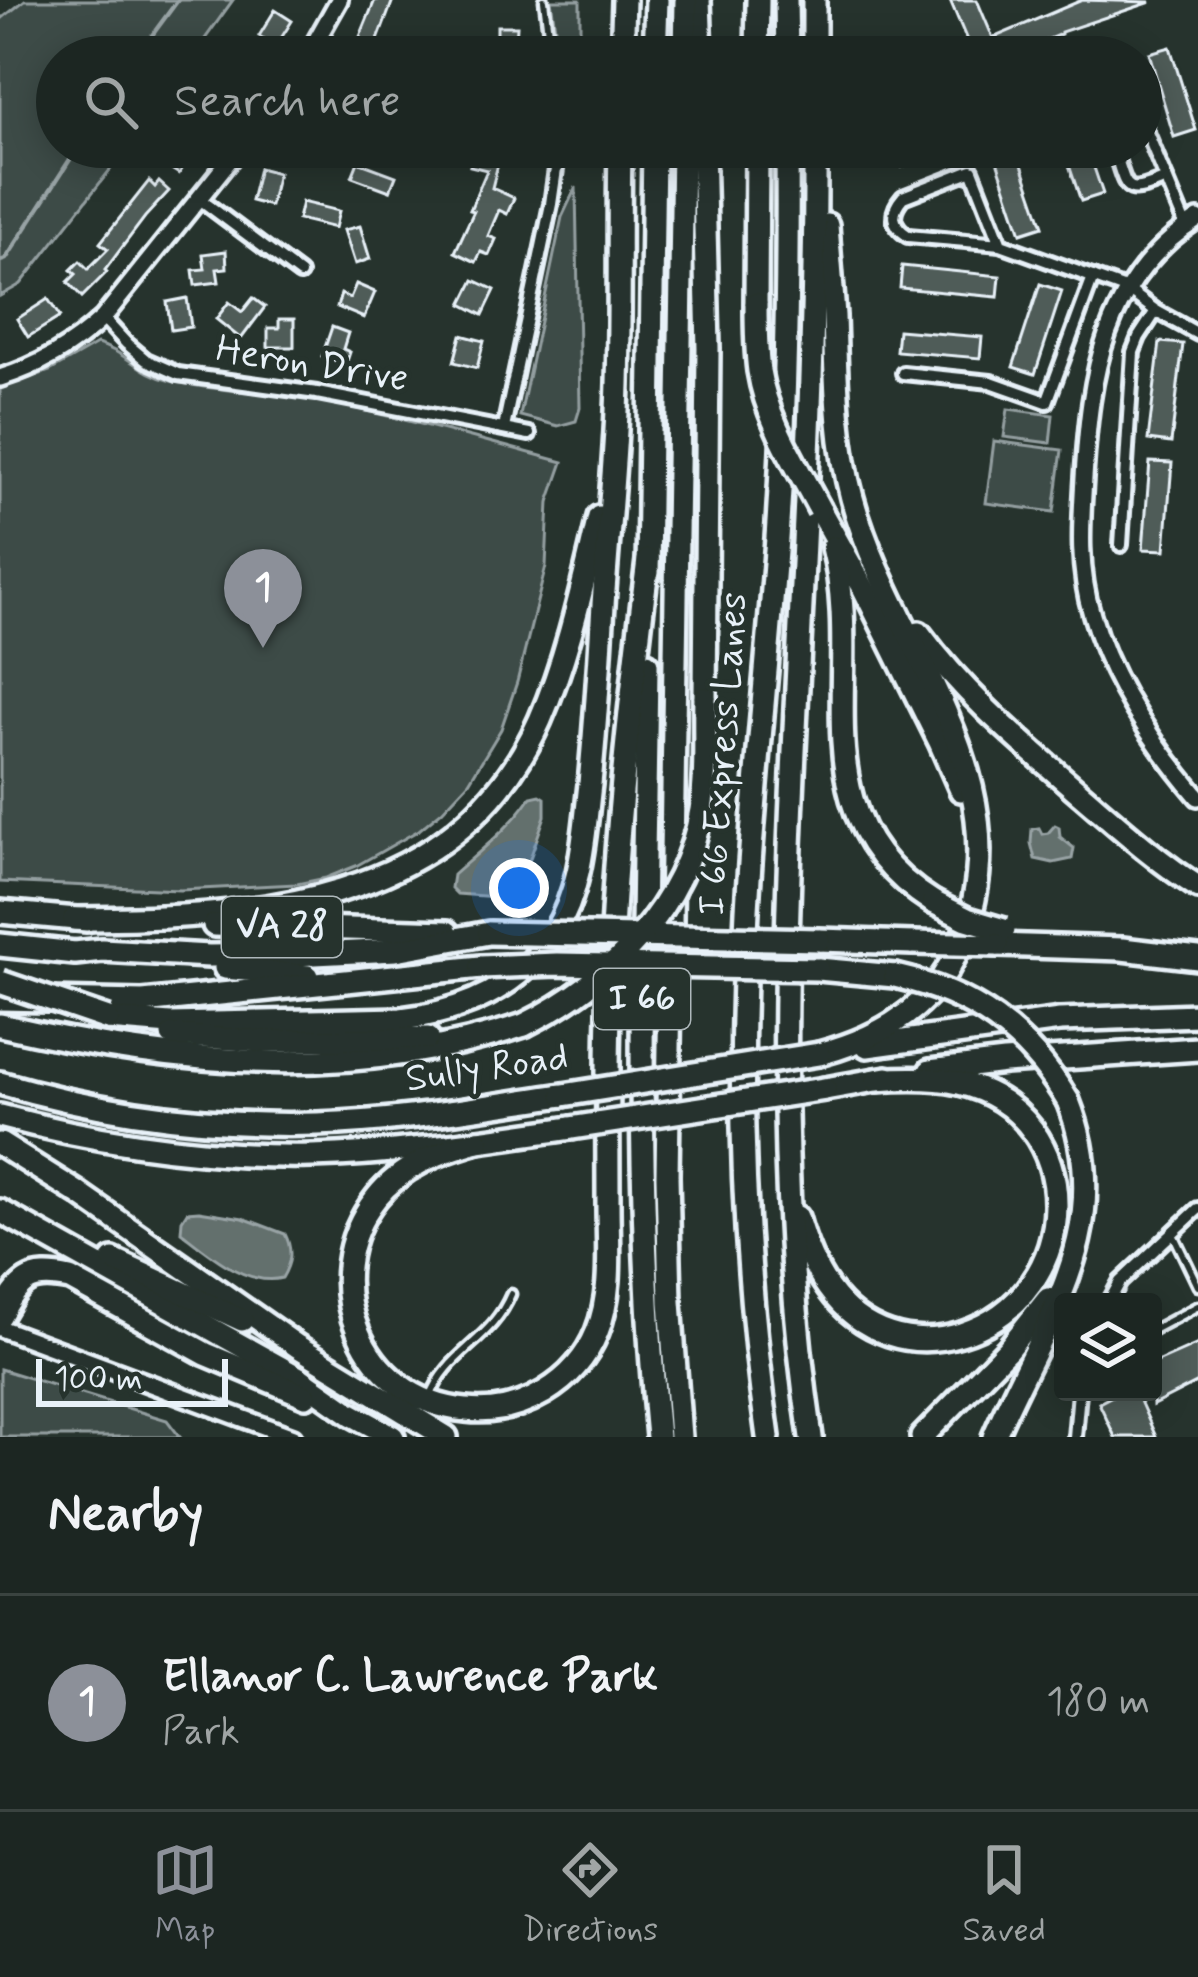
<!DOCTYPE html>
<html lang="en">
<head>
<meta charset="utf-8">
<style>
  body { margin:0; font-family:Mynerve,sans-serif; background:#29322f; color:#f1f3f6 }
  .controls { position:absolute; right:36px; bottom:36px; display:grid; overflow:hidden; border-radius:12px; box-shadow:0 6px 30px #0003 }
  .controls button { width:108px; height:108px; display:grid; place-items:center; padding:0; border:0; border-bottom:3px solid #3a4340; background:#1c2622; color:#f1f3f6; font:60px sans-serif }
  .scale { position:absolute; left:36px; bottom:30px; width:192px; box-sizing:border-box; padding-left:12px; border:6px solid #e8f1f8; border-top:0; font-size:33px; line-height:42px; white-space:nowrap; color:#e8f1f8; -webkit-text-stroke:9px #26332d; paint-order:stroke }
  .you { position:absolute; left:519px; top:888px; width:42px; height:42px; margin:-30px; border:9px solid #fff; border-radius:50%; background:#1a73e8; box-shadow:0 0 0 18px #1a73e833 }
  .badge { display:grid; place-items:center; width:78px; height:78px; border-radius:50%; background:#8c9099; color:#fff; font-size:39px; font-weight:700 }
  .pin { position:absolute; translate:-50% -99px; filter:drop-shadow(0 3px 6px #0008) }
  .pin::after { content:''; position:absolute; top:63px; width:42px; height:36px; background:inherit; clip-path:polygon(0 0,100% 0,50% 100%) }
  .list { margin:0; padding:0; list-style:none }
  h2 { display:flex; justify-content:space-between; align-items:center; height:156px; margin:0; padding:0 48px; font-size:51px }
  h2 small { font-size:39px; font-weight:400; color:#a0a5a5 }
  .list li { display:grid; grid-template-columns:78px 1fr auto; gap:36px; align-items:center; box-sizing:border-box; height:216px; padding:0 48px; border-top:3px solid #3a4340 }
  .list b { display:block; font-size:45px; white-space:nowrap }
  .list p { margin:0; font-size:39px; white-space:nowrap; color:#a0a5a5 }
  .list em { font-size:39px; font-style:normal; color:#a0a5a5 }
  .icon { flex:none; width:66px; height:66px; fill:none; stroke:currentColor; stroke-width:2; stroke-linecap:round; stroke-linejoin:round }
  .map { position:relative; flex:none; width:1198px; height:1437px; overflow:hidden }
  .search { position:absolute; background:#1c2622; box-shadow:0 6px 30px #0003; left:36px; right:36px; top:36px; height:132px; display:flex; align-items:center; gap:30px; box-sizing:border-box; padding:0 42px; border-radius:66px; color:#a0a5a5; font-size:45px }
  .sheet { height:372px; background:#1c2622 }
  nav { display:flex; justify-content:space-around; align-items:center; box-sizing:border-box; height:168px; border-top:3px solid #3a4340; background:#1c2622; font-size:33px; color:#a0a5a5 }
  nav a { display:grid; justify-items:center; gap:6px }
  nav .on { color:#8c9099 }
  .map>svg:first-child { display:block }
  .green { fill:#3e4b47; stroke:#939ea0; stroke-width:3 }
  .water { fill:#636f6d; stroke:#98a3a5; stroke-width:3 }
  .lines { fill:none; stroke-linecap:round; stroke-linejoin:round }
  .stream { stroke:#98a3a5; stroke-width:4.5 }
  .building { fill:#505c59; stroke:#e8f1f8; stroke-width:3 }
  .lane-casing { stroke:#e8f1f8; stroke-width:15 }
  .street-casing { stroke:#e8f1f8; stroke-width:20 }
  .secondary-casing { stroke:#e8f1f8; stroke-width:24 }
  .highway-casing { stroke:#e8f1f8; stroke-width:30 }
  .lane { stroke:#26332d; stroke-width:6 }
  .street { stroke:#26332d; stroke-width:10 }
  .secondary { stroke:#26332d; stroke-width:15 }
  .highway { stroke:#26332d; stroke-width:21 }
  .highway-bridge-casing { stroke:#e8f1f8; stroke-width:30; stroke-linecap:butt }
  .highway-bridge { stroke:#26332d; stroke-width:21 }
  .labels { text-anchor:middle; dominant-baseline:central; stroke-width:10; stroke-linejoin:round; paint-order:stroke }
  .shield { fill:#26332d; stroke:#aeb8bb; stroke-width:3 }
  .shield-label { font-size:36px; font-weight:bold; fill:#e8f1f8 }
  .street-label { font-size:39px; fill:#e8f1f8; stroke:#26332d }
</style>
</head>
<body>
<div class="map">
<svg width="1198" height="1437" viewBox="0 0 1198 1437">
  <rect width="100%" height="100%" fill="#26332d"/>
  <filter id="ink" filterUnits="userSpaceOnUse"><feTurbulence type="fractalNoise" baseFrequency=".00833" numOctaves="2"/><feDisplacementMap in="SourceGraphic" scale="24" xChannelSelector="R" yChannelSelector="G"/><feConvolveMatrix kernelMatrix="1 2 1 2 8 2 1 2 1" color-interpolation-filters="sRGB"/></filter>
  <g filter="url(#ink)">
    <g class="green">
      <path d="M25,0H233L192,57H57V147H128L21,284L0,296V20Z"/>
      <path d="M551,0H580V57H559Z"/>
      <path d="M576,187L580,408L576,421L558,426L520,416L562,217Z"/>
      <path d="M97,344C125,351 139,374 171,381C219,392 270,392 319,401C401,417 482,440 563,462L549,502L546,566L517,682L501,729L469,782L442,811L419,830L356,866L326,878L297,884L180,890L0,882V388L50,371Z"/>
      <path d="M1008,409L1053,415L1050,443L1004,437Z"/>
      <path d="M994,441L1062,450L1054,512L986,503Z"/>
      <path d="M0,1369L167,1420L180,1437H0Z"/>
    </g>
    <g class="water">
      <path d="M540,795L545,798V816L517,895L510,898L457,894L451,888L453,875C481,850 510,828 531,797Z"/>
      <path d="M1055,825L1059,827L1060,837L1074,848L1072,859L1053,863L1035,859L1031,843L1032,829L1039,828L1042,834L1048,833Z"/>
      <path d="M199,1211L243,1218L285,1234C293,1250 291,1263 282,1278C246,1287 208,1253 181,1232L182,1220L187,1212Z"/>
    </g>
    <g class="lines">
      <g class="stream">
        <path d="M136,57L178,0"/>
        <path d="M0,261L6,259L78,147"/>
      </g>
    </g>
    <g class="building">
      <path d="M375,0H393L372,56L355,49Z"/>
      <path d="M950,0H977L993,38L1082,0L1151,2L1061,32V34L1016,53L1013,47L990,57H974Z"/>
      <path d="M275,10L292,21L276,46L259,36Z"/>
      <path d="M497,26H517L516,42H509L508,57H497Z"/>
      <path d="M1170,47L1196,130L1174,137L1149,53Z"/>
      <path d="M152,147H196L179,174L162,163L166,156Z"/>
      <path d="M476,147H513L508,166L498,164L492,188L514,198L507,214L499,210L488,236L496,239L489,255L481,252L476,262L455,252L474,211L470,210L487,170L470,166Z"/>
      <path d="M894,147H950L902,167Z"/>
      <path d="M1000,147H1016L1043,226L1021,233L993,149Z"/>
      <path d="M1063,147H1087L1103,194L1081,201Z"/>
      <path d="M358,162L396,176L390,191L352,177Z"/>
      <path d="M259,168L278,173L270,206L251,201Z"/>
      <path d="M149,181L155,187L159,182L169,191L145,217L105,270L107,272L82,297L68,282L76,274L71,270L80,261L88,269L108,249L100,243Z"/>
      <path d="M302,202L339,211L335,228L298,219Z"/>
      <path d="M360,226L370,259L355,264L344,230Z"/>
      <path d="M226,251L227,268L217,269L219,282L195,285L193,270L205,269L203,254Z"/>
      <path d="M902,266L1000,276L998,297L900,288Z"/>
      <path d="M474,280L495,290L483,315L462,304Z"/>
      <path d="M356,284L375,292L364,318L337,307L341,294L350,298Z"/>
      <path d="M1040,284L1062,291L1035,374L1013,367Z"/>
      <path d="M187,298L191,327L171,330L167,302Z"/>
      <path d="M253,298L265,307L241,339L216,319L229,302L242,312Z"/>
      <path d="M48,299L60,317L28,337L17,319Z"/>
      <path d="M279,319H294V347H268V328H279Z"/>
      <path d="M332,327L348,333L343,349L350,352L346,364L322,356Z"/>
      <path d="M898,330L982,337L980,358L896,351Z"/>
      <path d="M461,335L484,341L477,368L454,362Z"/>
      <path d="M1160,342L1183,344L1171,443L1148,440Z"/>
      <path d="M1150,462L1172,463L1165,550L1143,549Z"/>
      <path d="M1198,1344V1382L1153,1405V1364Z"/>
      <path d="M1120,1392H1136L1156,1437H1115L1099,1403Z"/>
    </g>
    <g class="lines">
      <g class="lane-casing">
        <g id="lane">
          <path d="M544,0L551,57"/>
          <path d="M1173,1234L1198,1286"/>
          <path d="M1153,1330L1198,1306"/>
          <path d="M430,1398C447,1351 491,1342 511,1294"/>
        </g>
      </g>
      <g class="street-casing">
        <g id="street">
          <path d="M1141,118L1186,227"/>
          <path d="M1113,147C1128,189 1121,198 1166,179"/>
          <path d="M201,200L300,274"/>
          <path d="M1001,244L972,170L903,197C890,212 891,225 908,236L1001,244L1128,290L1156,311L1198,334"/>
          <path d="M103,318L127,344L146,360L178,374L317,393L529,434"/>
          <path d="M903,373L991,382L1047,402L1093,277"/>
          <path d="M504,428L551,204L556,169L553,147"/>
          <path d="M1121,545L1133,352L1139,337L1156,311"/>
          <path d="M1109,1302L1120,1282L1198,1209"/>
          <path d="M1075,1437L1079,1392"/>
        </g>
      </g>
      <g class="secondary-casing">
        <g id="secondary">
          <path d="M307,57L339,0"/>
          <path d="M1198,219C1103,280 1090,375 1084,478C1081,525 1078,569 1092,615C1111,683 1153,744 1198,797"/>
          <path d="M0,378C39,366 73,346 103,318L240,147"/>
          <path d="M0,1328L293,1437"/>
        </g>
      </g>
      <g class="highway-casing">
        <g id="highway">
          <path d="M699,0L701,57"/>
          <path d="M786,0L787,57"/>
          <path d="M814,0V57"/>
          <path d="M622,57L624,0"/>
          <path d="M655,57L657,0"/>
          <path d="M685,57L686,1"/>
          <path d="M757,57L758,0"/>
          <path d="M703,147L708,348L705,698"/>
          <path d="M756,304L757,147"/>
          <path d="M820,510L863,587L940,742L961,790"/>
          <path d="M833,547C866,677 793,814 933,902"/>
          <path d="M648,573L654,147"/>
          <path d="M919,633C963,693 1020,741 1075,789C1115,823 1154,859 1198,887"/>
          <path d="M647,664C644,922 633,1180 658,1437"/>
          <path d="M0,912L87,920"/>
          <path d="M74,919C252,918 457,908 540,720C568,656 583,584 599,517"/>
          <path d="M214,925L447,932"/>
          <path d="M819,940L913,943"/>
          <path d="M0,945L75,953L102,950L209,956L294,955L396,950L489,933"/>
          <path d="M997,945L1122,949L1198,958"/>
          <path d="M225,968L308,976"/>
          <path d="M818,969L895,976"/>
          <path d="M0,999L143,1002L481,967"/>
          <path d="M108,1019L170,1024L401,1019C462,1012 520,988 554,933C582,889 584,835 590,784C595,730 599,675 602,621C606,551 614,481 617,411C621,324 618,235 620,147"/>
          <path d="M0,1025C174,1065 352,1082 524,1025"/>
          <path d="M172,1035L261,1041L428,1038"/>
          <path d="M867,1046L1060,1020L1198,1015"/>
          <path d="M819,1054C880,1038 934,1007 959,947C1030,780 893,650 852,498C836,439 836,377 834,316C832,286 829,255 827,225"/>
          <path d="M930,1071L1004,1062L1198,1049"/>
          <path d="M0,1083C103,1113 210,1127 317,1124C399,1122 481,1107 563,1095"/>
          <path d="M825,1089L887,1078"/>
          <path d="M0,1116C102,1143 206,1158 312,1156C399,1154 485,1140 571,1128"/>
          <path d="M478,1141C440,1152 402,1165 376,1198C312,1279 361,1401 466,1410C521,1416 576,1383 597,1332C613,1293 608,1247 608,1205C608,1142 607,1078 609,1014C612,862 629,711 648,560"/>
          <path d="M0,1144L78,1193L297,1346L446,1437"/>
          <path d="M0,1211L301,1379L351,1414L393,1437"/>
          <path d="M797,1217C811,1269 836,1316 889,1334C913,1342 938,1341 961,1334C1085,1296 1091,1114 959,1083C933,1077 904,1078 877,1080"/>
          <path d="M113,1260L242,1320"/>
          <path d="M0,1316C20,1281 28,1270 70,1279L206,1354L306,1396"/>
          <path d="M680,1437L670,1302L667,1176L683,147"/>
          <path d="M768,1437C743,1263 737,1086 747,910C754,786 768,662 777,538C786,408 788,277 787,147"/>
          <path d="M811,1437C778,1217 783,996 793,774C802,566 816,356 815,147"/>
          <path d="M922,1437L1008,1349L1048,1299"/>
          <path d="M994,1437C1043,1322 1119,1230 1068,1101"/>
        </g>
      </g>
      <use href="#lane" class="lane"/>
      <use href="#street" class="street"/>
      <use href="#secondary" class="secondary"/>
      <use href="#highway" class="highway"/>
      <g class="highway-bridge-casing">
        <g id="highway-bridge">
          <path d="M756,304C756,327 756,349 759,371C767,421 797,466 820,510"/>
          <path d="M933,902L967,919L1004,930"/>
          <path d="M489,933L819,940"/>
          <path d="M913,943L997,945"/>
          <path d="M481,967L557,964L818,969"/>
          <path d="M895,976C974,994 1026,1031 1068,1101"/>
          <path d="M0,982L108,1019"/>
          <path d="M524,1025C609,983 685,907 701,810C707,773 704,735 705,698"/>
          <path d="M563,1095L819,1054"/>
          <path d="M571,1128L825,1089"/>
        </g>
      </g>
      <use href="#highway-bridge" class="highway-bridge"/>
    </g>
  </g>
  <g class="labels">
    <g class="shield">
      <rect x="222" y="897" width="120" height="60" rx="9"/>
      <rect x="594" y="969" width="96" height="60" rx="9"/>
    </g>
    <g class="shield-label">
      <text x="282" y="927">VA 28</text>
      <text x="642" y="999">I 66</text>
    </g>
    <g class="street-label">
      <text transform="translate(312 365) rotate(9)">Heron Drive</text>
      <text transform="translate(724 754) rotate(-86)">I 66 Express Lanes</text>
      <text transform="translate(487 1069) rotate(-8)">Sully Road</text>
    </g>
  </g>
</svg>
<div class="controls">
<button><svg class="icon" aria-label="layers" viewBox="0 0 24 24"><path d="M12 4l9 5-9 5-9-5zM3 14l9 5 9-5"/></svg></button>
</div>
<div class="scale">100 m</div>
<div class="you"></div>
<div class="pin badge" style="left:263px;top:648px">1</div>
<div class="search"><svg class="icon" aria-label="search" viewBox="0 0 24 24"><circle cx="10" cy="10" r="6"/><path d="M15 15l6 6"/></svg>Search here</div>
</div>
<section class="sheet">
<h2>Nearby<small></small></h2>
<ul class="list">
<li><span class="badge">1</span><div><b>Ellanor C. Lawrence Park</b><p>Park</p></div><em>180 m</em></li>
</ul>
</section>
<nav>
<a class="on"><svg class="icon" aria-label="map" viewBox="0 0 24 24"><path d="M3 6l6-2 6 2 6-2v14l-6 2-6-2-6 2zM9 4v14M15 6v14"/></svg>Map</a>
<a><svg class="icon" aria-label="directions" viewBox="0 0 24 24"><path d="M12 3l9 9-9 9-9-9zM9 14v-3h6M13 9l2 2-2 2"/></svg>Directions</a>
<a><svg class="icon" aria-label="saved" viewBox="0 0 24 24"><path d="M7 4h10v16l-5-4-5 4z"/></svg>Saved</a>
</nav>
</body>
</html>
